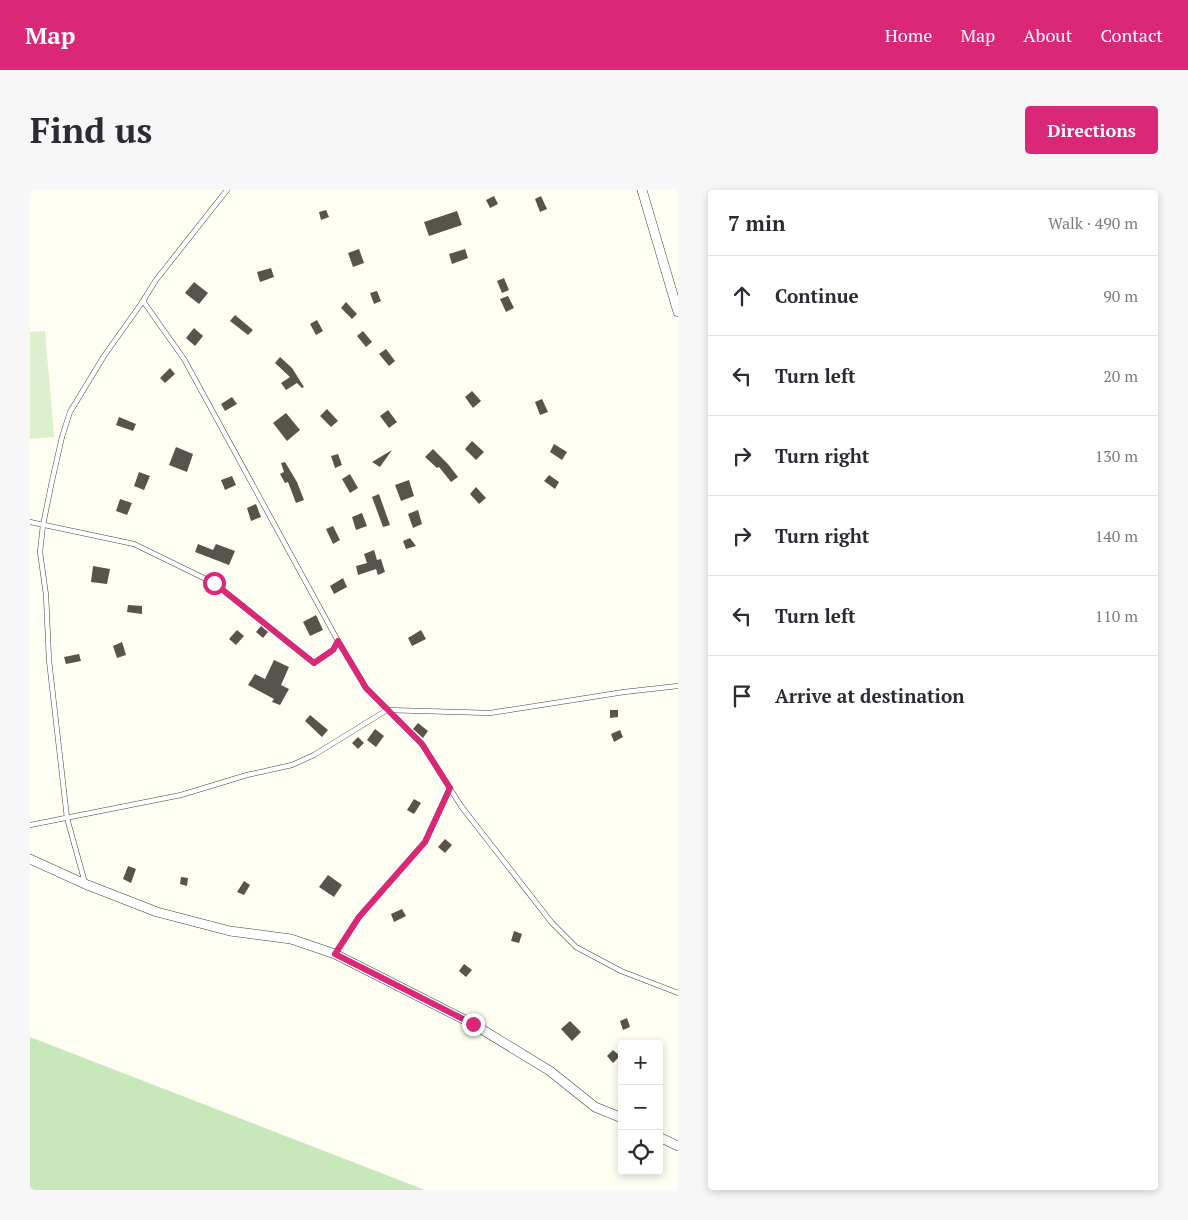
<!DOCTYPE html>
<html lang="en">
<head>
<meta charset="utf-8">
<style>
  body { margin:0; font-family:"PT Serif",serif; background:#f7f7f7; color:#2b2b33 }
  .controls { position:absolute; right:15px; bottom:15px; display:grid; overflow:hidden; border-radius:5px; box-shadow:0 2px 8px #0003 }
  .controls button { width:45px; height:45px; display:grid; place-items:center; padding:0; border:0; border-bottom:1px solid #e1e1e2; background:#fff; color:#2b2b33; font:25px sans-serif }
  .stop { position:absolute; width:15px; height:15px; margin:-11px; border:4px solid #db2777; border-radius:50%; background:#fff }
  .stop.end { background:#db2777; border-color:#fff; box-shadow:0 1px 5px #0008 }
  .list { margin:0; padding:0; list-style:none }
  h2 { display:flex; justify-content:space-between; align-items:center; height:65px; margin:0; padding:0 20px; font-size:21px }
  h2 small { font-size:16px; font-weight:400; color:#7c7c81 }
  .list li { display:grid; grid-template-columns:32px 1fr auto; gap:15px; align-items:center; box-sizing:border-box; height:80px; padding:0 20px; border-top:1px solid #e1e1e2 }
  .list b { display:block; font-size:19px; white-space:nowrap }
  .list em { font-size:16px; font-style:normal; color:#7c7c81 }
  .icon { flex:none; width:28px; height:28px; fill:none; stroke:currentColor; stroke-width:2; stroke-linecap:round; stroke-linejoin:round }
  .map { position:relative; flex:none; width:648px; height:1000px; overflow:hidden; border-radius:5px }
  header { display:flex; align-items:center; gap:30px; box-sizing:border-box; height:70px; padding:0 25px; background:#db2777; color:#fff }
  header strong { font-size:24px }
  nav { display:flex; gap:28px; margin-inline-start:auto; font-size:18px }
  .intro { display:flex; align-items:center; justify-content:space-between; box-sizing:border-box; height:120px; padding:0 30px }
  h1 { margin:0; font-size:35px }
  .button { padding:12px 22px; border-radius:5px; background:#db2777; color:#fff; font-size:18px; font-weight:700 }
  main { display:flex; gap:30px; padding:0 30px }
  aside { flex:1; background:#fff; border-radius:5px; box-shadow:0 2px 8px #0003 }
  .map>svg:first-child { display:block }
  .green { fill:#c8e8bc }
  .pitch { fill:#dcf0cd }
  .building { fill:#58534c }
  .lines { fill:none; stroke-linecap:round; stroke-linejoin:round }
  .service-casing { stroke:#424242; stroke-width:5.5 }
  .minor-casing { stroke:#424242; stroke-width:10 }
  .service { stroke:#fff; stroke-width:4.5 }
  .minor { stroke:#fff; stroke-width:9 }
  .route { stroke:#db2777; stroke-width:6 }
</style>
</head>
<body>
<header>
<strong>Map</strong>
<nav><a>Home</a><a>Map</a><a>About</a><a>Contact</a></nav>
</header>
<div class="intro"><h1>Find us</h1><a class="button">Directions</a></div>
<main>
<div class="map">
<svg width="648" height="1000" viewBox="0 0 648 1000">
  <rect width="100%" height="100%" fill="#fefff2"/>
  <path class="green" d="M0,847L395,1000H0Z"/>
  <path class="pitch" d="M15,141L24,247L0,249V142Z"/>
  <g class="building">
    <path d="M464,6L468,14L460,18L456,10Z"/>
    <path d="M511,6L517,19L510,22L505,9Z"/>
    <path d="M296,20L299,27L291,30L289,22Z"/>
    <path d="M427,21L432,35L399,46L394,32Z"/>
    <path d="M329,59L334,73L323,77L318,63Z"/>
    <path d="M435,59L438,68L422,74L419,64Z"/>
    <path d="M241,78L244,87L230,92L227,82Z"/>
    <path d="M474,88L479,100L472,103L467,91Z"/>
    <path d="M164,92L178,103L169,114L155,103Z"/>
    <path d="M347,101L351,111L344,114L340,103Z"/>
    <path d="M478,106L484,118L476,122L470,109Z"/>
    <path d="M316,112L327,124L322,129L311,118Z"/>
    <path d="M205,125L223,140L218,145L200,131Z"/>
    <path d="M287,130L293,141L286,145L280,134Z"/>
    <path d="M164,138L173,146L165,156L156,148Z"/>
    <path d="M333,141L342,152L336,157L327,146Z"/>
    <path d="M356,159L365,171L359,176L349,164Z"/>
    <path d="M250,167L262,178L274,197L272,198L267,193L256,200L251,193L260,187L245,173Z"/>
    <path d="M140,178L145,184L135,193L130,188Z"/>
    <path d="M442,201L451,211L443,218L435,207Z"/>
    <path d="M202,207L207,214L195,221L191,214Z"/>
    <path d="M512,209L518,222L510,225L505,212Z"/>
    <path d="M297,219L308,231L301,237L290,226Z"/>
    <path d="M358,220L367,232L359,238L350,226Z"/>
    <path d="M256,223L270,240L257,251L243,233Z"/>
    <path d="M89,227L106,234L103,241L86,235Z"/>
    <path d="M442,251L454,262L446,270L435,259Z"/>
    <path d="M524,254L537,262L532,270L520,262Z"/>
    <path d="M146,257L163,264L157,282L139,275Z"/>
    <path d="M403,259L418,274L428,287L421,292L409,277L407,278L395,267Z"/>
    <path d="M362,260L350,277L342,272Z"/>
    <path d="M308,264L312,275L305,278L301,266Z"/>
    <path d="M255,272L267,292L274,310L266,313L258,292L255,293L250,284L254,282L251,273Z"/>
    <path d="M109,282L120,286L114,300L104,296Z"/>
    <path d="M320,284L328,298L320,303L312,289Z"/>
    <path d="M519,285L529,292L525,299L514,291Z"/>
    <path d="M202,286L206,295L195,300L191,290Z"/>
    <path d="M379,290L384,306L371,311L365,295Z"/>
    <path d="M446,297L456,308L449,314L440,304Z"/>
    <path d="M349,304L360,335L353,337L342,307Z"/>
    <path d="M90,309L102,313L97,325L86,321Z"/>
    <path d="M226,314L231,327L221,331L217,318Z"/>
    <path d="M388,320L392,334L383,338L378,324Z"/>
    <path d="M332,323L337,336L326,340L322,327Z"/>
    <path d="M303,336L310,350L303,354L296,339Z"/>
    <path d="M380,348L386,356L376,359L373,351Z"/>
    <path d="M168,354L183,360L186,354L205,361L199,375L165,362Z"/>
    <path d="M344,360L347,370L351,369L355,382L348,385L346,379L328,385L326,376L337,373L334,364Z"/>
    <path d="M63,376L80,379L77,394L61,392Z"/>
    <path d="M313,388L317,397L304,404L300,396Z"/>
    <path d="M98,415L112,416V424L97,422Z"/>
    <path d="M286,425L293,440L280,446L273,432Z"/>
    <path d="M231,436L238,442L233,448L226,442Z"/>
    <path d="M207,440L214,446L206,455L199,449Z"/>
    <path d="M391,440L396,449L382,456L378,448Z"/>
    <path d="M92,452L96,465L87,468L83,456Z"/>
    <path d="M49,464L51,471L36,474L34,467Z"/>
    <path d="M244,470L259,477L251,495L259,499L250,515L242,512L244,509L218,495L225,484L235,489Z"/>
    <path d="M580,520H588V527L580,528Z"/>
    <path d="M280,525L298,540L292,547L275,531Z"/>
    <path d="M388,533L398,541L393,548L383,539Z"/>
    <path d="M345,539L354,546L346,557L337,550Z"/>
    <path d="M590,540L593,547L584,552L581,544Z"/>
    <path d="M328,547L334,553L328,559L322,553Z"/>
    <path d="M384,609L391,613L384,624L377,620Z"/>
    <path d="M415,649L422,655L415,663L408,657Z"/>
    <path d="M98,676L106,679L101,693L93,689Z"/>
    <path d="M298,685L312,695L304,707L289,697Z"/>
    <path d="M151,687L158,688L157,696L150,694Z"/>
    <path d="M214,691L220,695L214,705L207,702Z"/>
    <path d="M372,719L376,726L364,732L361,724Z"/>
    <path d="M484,741L492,744L489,753L481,751Z"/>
    <path d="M434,774L442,780L436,787L429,781Z"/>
    <path d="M597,828L600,837L593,840L590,831Z"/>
    <path d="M540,831L551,842L542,851L531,839Z"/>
    <path d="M583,860L590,866L583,873L577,866Z"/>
  </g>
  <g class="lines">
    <g class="service-casing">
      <g id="service">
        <path d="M113,111L154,169L308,451L336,498L392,554L431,616L522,733L546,757L591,781L648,803"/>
        <path d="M0,332L104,354L184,393L284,473L303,460L308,451"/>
        <path d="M0,635L151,605L217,585L262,575L284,565L357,520L460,523L594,502L648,496"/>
        <path d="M55,693L37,628L19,470L16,405L10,362L13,335L22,291L32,247L40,222L74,166L113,111L126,90L197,0"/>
        <path d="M305,764L329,727L395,652L420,598"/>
      </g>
    </g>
    <g class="minor-casing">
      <g id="minor">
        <path d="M612,0L648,122"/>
        <path d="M0,669L55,694L127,722L200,741L261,749L305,764L443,834L520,881L565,917L592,928"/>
        <path d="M629,947L648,956"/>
      </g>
    </g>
    <use href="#service" class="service"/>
    <use href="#minor" class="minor"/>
  </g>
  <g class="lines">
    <path class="route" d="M184,393L284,473L303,460L308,451L336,498L392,554L420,598L395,652L329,727L305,764L443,834"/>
  </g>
</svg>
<div class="controls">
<button>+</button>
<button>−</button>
<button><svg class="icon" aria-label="locate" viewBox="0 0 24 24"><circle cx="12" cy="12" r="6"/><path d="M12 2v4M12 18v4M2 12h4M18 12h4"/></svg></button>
</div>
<div class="stop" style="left:184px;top:393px"></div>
<div class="stop end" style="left:443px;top:834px"></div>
</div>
<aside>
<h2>7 min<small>Walk · 490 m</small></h2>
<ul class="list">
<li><svg class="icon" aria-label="ahead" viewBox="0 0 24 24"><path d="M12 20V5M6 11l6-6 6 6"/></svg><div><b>Continue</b></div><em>90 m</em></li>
<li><svg class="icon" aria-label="left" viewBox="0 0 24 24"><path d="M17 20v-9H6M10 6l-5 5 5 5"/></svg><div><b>Turn left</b></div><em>20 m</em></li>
<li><svg class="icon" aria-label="right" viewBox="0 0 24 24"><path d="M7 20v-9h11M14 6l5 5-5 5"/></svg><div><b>Turn right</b></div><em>130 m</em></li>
<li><svg class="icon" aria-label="right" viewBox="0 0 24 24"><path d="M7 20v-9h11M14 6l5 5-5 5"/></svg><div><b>Turn right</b></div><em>140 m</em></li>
<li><svg class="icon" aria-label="left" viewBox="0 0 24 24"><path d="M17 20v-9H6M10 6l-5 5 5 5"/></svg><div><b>Turn left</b></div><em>110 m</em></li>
<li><svg class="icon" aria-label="arrive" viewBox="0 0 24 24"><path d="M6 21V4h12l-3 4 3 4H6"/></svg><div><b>Arrive at destination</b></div></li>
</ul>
</aside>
</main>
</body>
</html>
